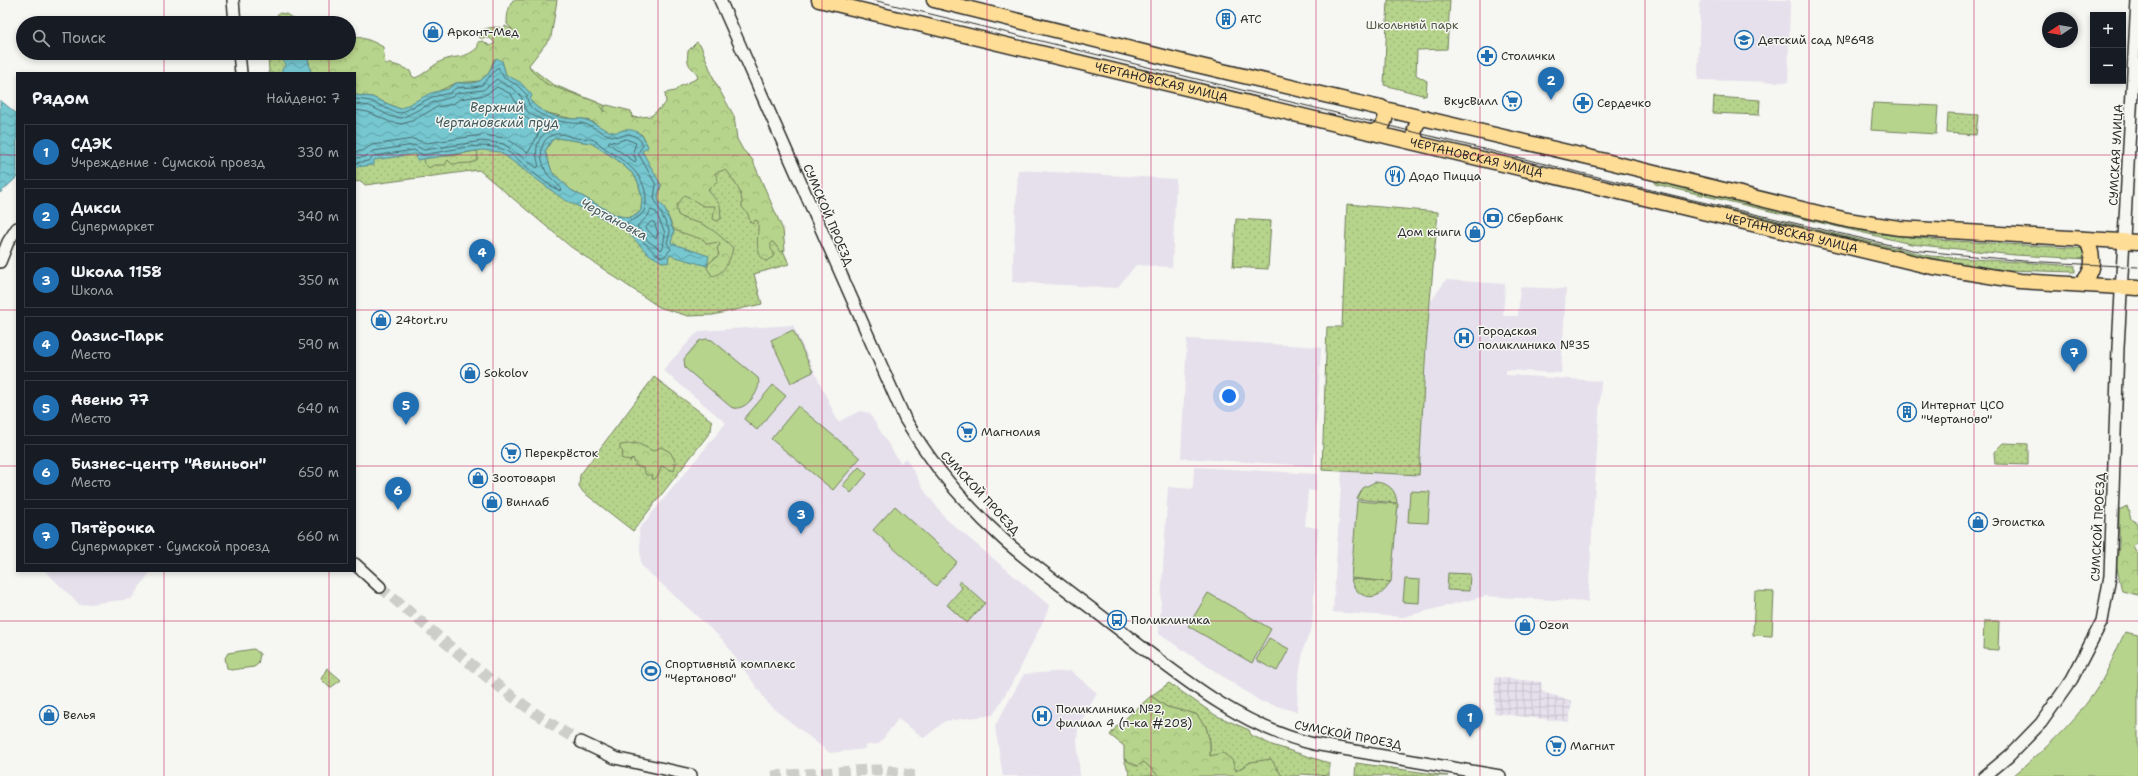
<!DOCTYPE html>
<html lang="ru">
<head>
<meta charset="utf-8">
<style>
  body { margin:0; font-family:"Shantell Sans",sans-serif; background:#242831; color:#f1f3f6 }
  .controls { position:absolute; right:12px; top:12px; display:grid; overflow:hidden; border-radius:0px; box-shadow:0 2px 6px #0003 }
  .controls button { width:36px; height:36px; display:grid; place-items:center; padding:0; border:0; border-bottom:1px solid #363941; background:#171b24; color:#f1f3f6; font:20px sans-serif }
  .compass { position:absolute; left:2042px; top:12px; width:36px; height:36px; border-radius:50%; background:#171b24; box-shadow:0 2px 6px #0003; rotate:258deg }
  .you { position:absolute; left:1229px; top:396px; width:14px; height:14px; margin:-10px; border:3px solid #fff; border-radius:50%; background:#1a73e8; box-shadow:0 0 0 6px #1a73e833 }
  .badge { display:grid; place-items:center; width:26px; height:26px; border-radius:50%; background:#1f6fb2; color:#fff; font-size:13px; font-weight:700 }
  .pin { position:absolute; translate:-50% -33px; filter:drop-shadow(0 1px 2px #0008) }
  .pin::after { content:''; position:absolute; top:21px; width:14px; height:12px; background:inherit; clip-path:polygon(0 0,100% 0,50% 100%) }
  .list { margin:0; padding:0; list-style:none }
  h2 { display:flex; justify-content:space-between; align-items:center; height:52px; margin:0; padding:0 16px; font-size:17px }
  h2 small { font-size:13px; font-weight:400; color:#9ea1a6 }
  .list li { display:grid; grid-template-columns:26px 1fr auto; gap:12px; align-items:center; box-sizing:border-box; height:56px; margin:0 8px 8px; padding:0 8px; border:1px solid #363941; border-radius:0px }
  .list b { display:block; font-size:15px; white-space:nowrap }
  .list p { margin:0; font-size:13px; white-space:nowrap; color:#9ea1a6 }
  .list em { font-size:13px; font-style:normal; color:#9ea1a6 }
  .icon { flex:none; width:22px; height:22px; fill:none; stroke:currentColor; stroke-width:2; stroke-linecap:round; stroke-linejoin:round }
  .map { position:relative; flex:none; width:2138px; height:776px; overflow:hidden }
  .search { position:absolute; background:#171b24; box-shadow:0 2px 6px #0003; left:16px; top:16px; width:340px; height:44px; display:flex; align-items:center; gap:10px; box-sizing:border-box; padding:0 14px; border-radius:22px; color:#9ea1a6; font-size:15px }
  .panel { position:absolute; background:#171b24; box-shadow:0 2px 6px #0003; left:16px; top:72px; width:340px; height:500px; border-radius:0px }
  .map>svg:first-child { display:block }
  .built { fill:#e5e0ec }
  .industrial { fill:url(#industrial-grid) }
  .grass { fill:url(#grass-dots); stroke:#71805c }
  .forest { fill:url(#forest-crowns); stroke:#71805c }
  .garden { fill:#b7d48c; stroke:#71805c }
  .water { fill:url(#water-waves); stroke:#58898e; fill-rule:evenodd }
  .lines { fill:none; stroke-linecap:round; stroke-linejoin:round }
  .shore { stroke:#49696d; stroke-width:1 }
  .minor-tunnel { stroke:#cdcdca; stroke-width:11; stroke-dasharray:11 5.5; stroke-linecap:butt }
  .minor-casing { stroke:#2b2b2b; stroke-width:14 }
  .major-casing { stroke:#2b2b2b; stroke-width:17 }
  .minor { stroke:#f6f6f2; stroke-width:11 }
  .major { stroke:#fedd96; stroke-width:14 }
  .tram { stroke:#2b2b2b; stroke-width:1 }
  .grid { fill:none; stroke:#c2185b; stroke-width:1; stroke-opacity:0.55 }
  .labels { text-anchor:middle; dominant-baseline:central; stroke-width:3; stroke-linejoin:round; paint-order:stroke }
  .poi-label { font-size:12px; fill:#2b2b2b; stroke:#f6f6f2; text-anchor:start }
  .park-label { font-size:12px; fill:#4e5543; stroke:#f6f6f2 }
  .street-label { font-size:12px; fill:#2b2b2b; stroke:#f6f6f2 }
  .water-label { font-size:13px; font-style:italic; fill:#425a5d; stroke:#f6f6f2 }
</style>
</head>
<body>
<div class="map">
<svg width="2138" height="776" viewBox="0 0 2138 776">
  <defs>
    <pattern id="industrial-grid" width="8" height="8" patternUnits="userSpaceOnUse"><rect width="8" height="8" fill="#e5e0ec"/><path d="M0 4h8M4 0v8" fill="none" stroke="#c5c0cb"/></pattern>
    <pattern id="grass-dots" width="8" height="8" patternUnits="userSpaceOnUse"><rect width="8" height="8" fill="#b7d48c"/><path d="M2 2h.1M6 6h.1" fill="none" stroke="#9eb679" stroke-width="1.8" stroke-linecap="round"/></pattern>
    <pattern id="forest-crowns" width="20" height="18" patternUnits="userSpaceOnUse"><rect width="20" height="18" fill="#b7d48c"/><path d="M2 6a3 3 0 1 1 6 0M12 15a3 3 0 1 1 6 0" fill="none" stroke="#9eb679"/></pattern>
    <pattern id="water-waves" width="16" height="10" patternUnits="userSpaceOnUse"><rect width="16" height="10" fill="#76c7d0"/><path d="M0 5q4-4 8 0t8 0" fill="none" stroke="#61a2a9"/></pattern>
  </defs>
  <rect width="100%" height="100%" fill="#f6f6f2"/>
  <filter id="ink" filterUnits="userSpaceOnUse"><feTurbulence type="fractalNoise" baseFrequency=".025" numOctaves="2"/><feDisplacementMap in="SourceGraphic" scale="8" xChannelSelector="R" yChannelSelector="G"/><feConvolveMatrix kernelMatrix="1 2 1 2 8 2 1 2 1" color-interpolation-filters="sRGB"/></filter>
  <g filter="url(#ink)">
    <g class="built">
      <path d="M1700,0H1790L1788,82L1698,80Z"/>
      <path d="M1018,170L1176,179L1172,267L1136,265L1117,288L1012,282Z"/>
      <path d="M1446,280L1505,284L1503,316H1518L1520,287L1566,289L1561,373L1506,370V375L1601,381L1588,602L1485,596L1403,617L1333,612L1342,471L1419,475L1429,304Z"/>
      <path d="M793,325L838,422L860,411L869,413L900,463L906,458L926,493L946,519L1050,606L1019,671L993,715L945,721L924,738L898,719L879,744L867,745L864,749L830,753L770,706L723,640L641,565L639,529L726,423L663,370L694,336L701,331Z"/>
      <path d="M1187,339L1321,347L1314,466L1181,458Z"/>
      <path d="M1194,467L1317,474L1316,491L1308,490L1305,526L1318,528L1312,627L1304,647L1298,680L1297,712L1260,701L1159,634L1168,487L1193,489Z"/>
      <path d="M45,571H151L131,599L80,605Z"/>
      <path d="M1071,671L1097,693L1078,727L1077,741L1080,776H1003L995,726L1024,674Z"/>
    </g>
    <path class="industrial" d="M1495,677L1541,682L1542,692L1572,701L1569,722L1494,713Z"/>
    <g class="grass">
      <path d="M1388,0H1450L1447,49L1417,50L1416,75L1427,81L1426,96L1384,85Z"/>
      <path d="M479,52L530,67L552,84L646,122L714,92L789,264L754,274L762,304L713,315L688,316L659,307L571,247L479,170L365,185L361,181L355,182V73H269L268,53H341L417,85Z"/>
      <path d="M1714,97L1760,100L1759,115L1713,113Z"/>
      <path d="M1948,113L1978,115L1976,135L1947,133Z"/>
      <path d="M1656,180L1872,233L1938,240L2088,249V259L2015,255L1911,244L1655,184Z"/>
      <path d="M1606,181L1930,256L2075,266V272L2006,270L1929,261L1605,183Z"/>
      <path d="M1347,204L1438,212L1426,346L1419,475L1322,470L1327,327H1342Z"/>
      <path d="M1236,219L1271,221L1268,269L1233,267Z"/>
      <path d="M654,377L712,421L711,431L633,531L583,492L579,486L580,475Z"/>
      <path d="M2003,443L2028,444V465L1995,464L1994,452Z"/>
      <path d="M1375,482C1389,483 1396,490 1397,503L1357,499L1363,488Z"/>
      <path d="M1448,573L1470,574L1469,591L1447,590Z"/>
      <path d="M1351,579H1353L1390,582C1381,603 1356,601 1351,579Z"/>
      <path d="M960,581L985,603L967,623L947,605L962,588L958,584Z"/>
      <path d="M327,668L341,680L330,688L321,679Z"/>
      <path d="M1169,683L1215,715L1249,730L1251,735L1272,745L1329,763V776L1301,774L1298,776H1282L1277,768L1251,762L1235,771L1210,757V742L1206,727L1196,714L1167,707L1151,696Z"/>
      <path d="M1124,759L1137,766L1144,762L1159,776H1130Z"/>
      <path d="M1356,763L1448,776H1355Z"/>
    </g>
    <g class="forest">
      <path d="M513,0H557L551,37L529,65L531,70L546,84L597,102L604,112V107L607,105L631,111L632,118L651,116L666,103L665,93L675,91L679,87L698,78C696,66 685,71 688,51L697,42L701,46L715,82L734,116L737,139L743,150L752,159L783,230L785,250L781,252L773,242H771V249L774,253L773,257L766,261L762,259C754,246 759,236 758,221L755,220L753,224L750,222L748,214L742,207C743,191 735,184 728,172L724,170L715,173L718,180L708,190L720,205L721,219L717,221L713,219L715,206H703L685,195L676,206L678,215C685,220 694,221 702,224C713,229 724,239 733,248C731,258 724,275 712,276L707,268L709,263L719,255L717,248L720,245L719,242L707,244L704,240L674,230L664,207L659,203L658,197L661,185L659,181L653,174L642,151L645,139L641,134L633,131L625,130L615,133L601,129L595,123L584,119H573L544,112L534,105L511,78L506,75L502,61L494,59L489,73L480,81L456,83L400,109L372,97L355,95V73H311L307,53H349V35L352,37C361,36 375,42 383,47L385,64C393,63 402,67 410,71L412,76L415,78C426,74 433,64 444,60C458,55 466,59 478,47V42L483,41L490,46L495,43L490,38H480L479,32C485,28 498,25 504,29L505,26L513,30L507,24C507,15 508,8 513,0Z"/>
      <path d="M279,13L286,14L300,23H276L273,19Z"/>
      <path d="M557,138L591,143L616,159L633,174L638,182L642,197L641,210L638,214L628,218L616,215L571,190L552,172L545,151L552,140Z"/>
      <path d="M475,151L478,152L477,160L471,163L452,164L448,160L445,165H434L429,168L423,162L426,156H450Z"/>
      <path d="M637,443L653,451L661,447L670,452L676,462L674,471L661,466L659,474L655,479H652L653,475H646L643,468L636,466L633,458L630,461L621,458L623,452L620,449V445Z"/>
      <path d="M2127,506L2131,519L2138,523V542L2133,546L2138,555V595L2122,591L2116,564L2119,547V510Z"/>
      <path d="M1151,696L1167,707L1196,714L1206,727L1210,742V756L1223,753L1232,760L1236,771L1251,762L1271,759L1282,776H1159L1144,762L1137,766L1124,759V746L1110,735L1117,726Z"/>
    </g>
    <g class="garden">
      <path d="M1873,103L1938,106L1936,134L1871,130Z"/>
      <path d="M793,330L813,372L791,383L771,340Z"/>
      <path d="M706,339L712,340L758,378C763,390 744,414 731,407L685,368L684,359L699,341Z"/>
      <path d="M773,385L786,396L757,430L744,419Z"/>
      <path d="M798,406L860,458L833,490L771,439Z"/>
      <path d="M859,467L867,474L851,493L843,485Z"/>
      <path d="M1410,491L1430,492L1428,523L1408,522Z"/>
      <path d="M1357,501L1398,504L1391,582L1351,578Z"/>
      <path d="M895,506L957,562L936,586L873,530Z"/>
      <path d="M1405,579L1420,580L1419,603L1403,602Z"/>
      <path d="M1755,591L1774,592L1772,636L1753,635Z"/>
      <path d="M1208,593L1271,629L1252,663L1188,626Z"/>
      <path d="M1984,621H1999L1998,650L1983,649Z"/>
      <path d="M2125,632L2138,635V776H2013C2043,751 2072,725 2094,693C2107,675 2115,652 2125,632Z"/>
      <path d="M1269,638L1289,649L1277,671L1256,660Z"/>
      <path d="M254,649L260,654L258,664L254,667L231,670L227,668L225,658L228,653Z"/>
    </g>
    <g class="water">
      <path d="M280,53H307L311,73H282V69L285,66L283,58L280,57Z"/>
      <path d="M496,58L502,61L506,75L520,82L532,95L530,100C538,112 559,119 574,119C578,119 581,118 586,120C596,123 603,130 613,132C618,133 621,130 625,130C637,128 645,137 648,147L642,151L661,185L658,197L659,202L664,207L674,232L671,243L709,256L707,266L669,255L668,263L660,261L647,253L625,229L563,199L500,152L482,150L417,160L416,154L374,160V165L355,167V95L372,97L400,109L431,93L448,89L456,83H473L480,81L489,73ZM557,138L591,143L616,159L633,174L638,182L642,197L641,210L638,214L628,218L616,215L571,190L552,172L545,151L552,140Z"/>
      <path d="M0,100L17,114V177L0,193Z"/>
    </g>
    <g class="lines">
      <g class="shore">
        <path d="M355,99L371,101L394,112L401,113L432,97L450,93L456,88L474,87L482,85L498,67L504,78L517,85L527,95C525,114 558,122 573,123C577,124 581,122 585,124C595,127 602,134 613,136C625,139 627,128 641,141L643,145L638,153L656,185L654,198L670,232L667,243L671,249L664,257H661C646,248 640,235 627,225V222C640,218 647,213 646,199C645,173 625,162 606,149C601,146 598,141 591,139C586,138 581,139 576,138C569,137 563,133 556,134C536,138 540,163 548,175C552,179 557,183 561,188L560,191C541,182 526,165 510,153C489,138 446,152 422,155L414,150L374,156L368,161L355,163"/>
        <path d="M355,104L370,106L392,117L402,118L434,102L452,97L457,93L483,90L497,79C504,85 514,87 520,95C524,100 522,107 528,112C537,120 553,122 558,127C555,130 550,130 546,132C535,141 535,154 539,166L537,168L504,144L482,141L424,150L414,145L373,151L365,157L355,158"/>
        <path d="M355,110L368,112L390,122L402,124L412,121L437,107L453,104L460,99L485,95L497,87L511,94L523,115L541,129L528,153L506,138L482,135L427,143L413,139L372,145L362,151L355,152"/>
        <path d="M626,139L636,143L633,152L636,160L635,162L608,143L609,141L616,142Z"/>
        <path d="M651,210L656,212L665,233L663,248L661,250L648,241L637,226L648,216Z"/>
        <path d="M651,222H654L658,233L656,239L646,228Z"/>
      </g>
      <g class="minor-tunnel">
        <path d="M380,587C445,641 507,700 581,742"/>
        <path d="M772,776L871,770H886L915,776"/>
      </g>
      <g class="minor-casing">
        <g id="minor">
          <path d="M233,0L235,23"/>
          <path d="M720,0L905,419C931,463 965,505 1004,540C1038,570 1077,597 1113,625C1175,672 1237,726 1314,744L1500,776"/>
          <path d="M239,53L241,73"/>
          <path d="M0,262L8,242L17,228"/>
          <path d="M355,564L380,587"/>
          <path d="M581,742L615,758L691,775"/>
          <path d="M1985,776L2009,756L2041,723L2072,679L2102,621L2110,576L2118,348L2137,0"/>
        </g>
      </g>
      <g class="major-casing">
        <g id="major">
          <path id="s1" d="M819,0L1928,266L2020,281L2138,288"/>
          <path d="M934,0L1184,62L1597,159L1847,220L1899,228L2138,242"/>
          <path d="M1370,132C1381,131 1384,126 1386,115L1381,107"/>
          <path d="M1418,143C1412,135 1414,121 1425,118"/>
          <path d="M2081,284C2093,272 2095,260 2088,243L2082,239"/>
        </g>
      </g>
      <use href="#minor" class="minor"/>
      <use href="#major" class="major"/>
      <path class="tram" d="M873,0L1676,196L1912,250L2024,261L2138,267"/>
    </g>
  </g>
  <path class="grid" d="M164,0V23M329,0V23M493,0V776M658,0V776M822,0V776M987,0V776M1151,0V776M1316,0V776M1480,0V776M1645,0V776M1809,0V776M1974,0V776M164,53V73M329,53V73M0,155H17M355,155H2138M0,310H17M355,310H2138M0,466H17M355,466H2138M164,571V776M329,571V776M0,621H2138"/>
  <defs>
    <g id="building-ring" transform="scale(1)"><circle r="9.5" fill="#f6f6f2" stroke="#1f6fb2" stroke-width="1.5"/><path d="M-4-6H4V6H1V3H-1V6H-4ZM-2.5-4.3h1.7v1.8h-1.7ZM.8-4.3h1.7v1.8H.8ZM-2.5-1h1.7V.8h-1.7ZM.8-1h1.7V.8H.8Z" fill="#1f6fb2"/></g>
    <g id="shop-ring" transform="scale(1)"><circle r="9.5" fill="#f6f6f2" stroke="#1f6fb2" stroke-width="1.5"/><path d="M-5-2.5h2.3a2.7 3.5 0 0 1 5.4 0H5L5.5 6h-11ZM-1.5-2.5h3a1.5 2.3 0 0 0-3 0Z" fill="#1f6fb2"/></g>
    <g id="school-ring" transform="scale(1)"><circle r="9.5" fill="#f6f6f2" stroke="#1f6fb2" stroke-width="1.5"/><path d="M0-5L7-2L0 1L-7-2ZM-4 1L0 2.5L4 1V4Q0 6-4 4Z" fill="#1f6fb2"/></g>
    <g id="pharmacy-ring" transform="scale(1)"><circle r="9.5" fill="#f6f6f2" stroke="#1f6fb2" stroke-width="1.5"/><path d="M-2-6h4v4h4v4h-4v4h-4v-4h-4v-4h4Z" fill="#1f6fb2"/></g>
    <g id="supermarket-ring" transform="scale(1)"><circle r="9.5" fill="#f6f6f2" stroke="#1f6fb2" stroke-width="1.5"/><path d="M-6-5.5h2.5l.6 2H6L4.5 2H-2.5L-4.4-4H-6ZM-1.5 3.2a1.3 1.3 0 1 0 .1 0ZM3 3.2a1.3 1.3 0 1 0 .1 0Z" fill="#1f6fb2"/></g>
    <g id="restaurant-ring" transform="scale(1)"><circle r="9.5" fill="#f6f6f2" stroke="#1f6fb2" stroke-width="1.5"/><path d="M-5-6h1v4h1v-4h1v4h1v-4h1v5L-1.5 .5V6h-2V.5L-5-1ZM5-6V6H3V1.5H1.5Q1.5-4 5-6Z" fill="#1f6fb2"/></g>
    <g id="bank-ring" transform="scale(1)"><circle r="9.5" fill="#f6f6f2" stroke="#1f6fb2" stroke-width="1.5"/><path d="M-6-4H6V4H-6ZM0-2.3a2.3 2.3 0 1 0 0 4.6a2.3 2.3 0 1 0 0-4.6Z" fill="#1f6fb2"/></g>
    <g id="hospital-ring" transform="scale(1)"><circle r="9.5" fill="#f6f6f2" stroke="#1f6fb2" stroke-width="1.5"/><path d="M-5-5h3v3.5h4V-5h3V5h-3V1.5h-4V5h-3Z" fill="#1f6fb2"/></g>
    <g id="bus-ring" transform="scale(1)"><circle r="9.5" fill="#f6f6f2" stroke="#1f6fb2" stroke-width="1.5"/><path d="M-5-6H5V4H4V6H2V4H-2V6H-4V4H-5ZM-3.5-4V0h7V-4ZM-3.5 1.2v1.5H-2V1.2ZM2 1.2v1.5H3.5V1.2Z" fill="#1f6fb2"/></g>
    <g id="stadium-ring" transform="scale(1)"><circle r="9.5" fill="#f6f6f2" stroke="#1f6fb2" stroke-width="1.5"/><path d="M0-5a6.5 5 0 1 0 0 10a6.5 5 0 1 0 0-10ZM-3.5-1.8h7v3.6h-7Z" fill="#1f6fb2"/></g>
  </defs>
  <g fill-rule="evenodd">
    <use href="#building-ring" x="1226" y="19"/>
    <use href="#shop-ring" x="433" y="32"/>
    <use href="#school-ring" x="1744" y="40"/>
    <use href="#pharmacy-ring" x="1487" y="56"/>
    <use href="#supermarket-ring" x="1512" y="101"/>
    <use href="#pharmacy-ring" x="1583" y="103"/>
    <use href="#restaurant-ring" x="1395" y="176"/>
    <use href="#bank-ring" x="1493" y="218"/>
    <use href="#shop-ring" x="1475" y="232"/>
    <use href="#shop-ring" x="381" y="320"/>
    <use href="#hospital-ring" x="1464" y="338"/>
    <use href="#shop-ring" x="470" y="373"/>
    <use href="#building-ring" x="1907" y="412"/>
    <use href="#supermarket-ring" x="967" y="432"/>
    <use href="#supermarket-ring" x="511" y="453"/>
    <use href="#shop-ring" x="478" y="478"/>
    <use href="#shop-ring" x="492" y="502"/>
    <use href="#shop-ring" x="1978" y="522"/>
    <use href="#bus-ring" x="1117" y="620"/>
    <use href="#shop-ring" x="1525" y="625"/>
    <use href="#stadium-ring" x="651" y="671"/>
    <use href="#shop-ring" x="49" y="715"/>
    <use href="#hospital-ring" x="1042" y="716"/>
    <use href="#supermarket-ring" x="1556" y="746"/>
  </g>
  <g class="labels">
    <g class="poi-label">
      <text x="1240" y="19">АТС</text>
      <text x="447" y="32">Арконт-Мед</text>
      <text x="1758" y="40">Детский сад №698</text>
      <text x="1501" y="56">Столички</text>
      <text x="1498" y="101" text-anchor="end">ВкусВилл</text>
      <text x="1597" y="103">Сердечко</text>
      <text x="1409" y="176">Додо Пицца</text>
      <text x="1507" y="218">Сбербанк</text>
      <text x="1461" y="232" text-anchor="end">Дом книги</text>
      <text x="395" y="320">24tort.ru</text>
      <text x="1478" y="331">Городская<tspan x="1478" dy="14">поликлиника №35</tspan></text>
      <text x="484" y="373">Sokolov</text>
      <text x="1921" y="405">Интернат ЦСО<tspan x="1921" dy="14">"Чертаново"</tspan></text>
      <text x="981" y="432">Магнолия</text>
      <text x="525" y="453">Перекрёсток</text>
      <text x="492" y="478">Зоотовары</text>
      <text x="506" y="502">Винлаб</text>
      <text x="1992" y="522">Эгоистка</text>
      <text x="1131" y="620">Поликлиника</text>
      <text x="1539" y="625">Ozon</text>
      <text x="665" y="664">Спортивный комплекс<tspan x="665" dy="14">"Чертаново"</tspan></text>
      <text x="1056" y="709">Поликлиника №2,<tspan x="1056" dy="14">филиал 4 (п-ка #208)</tspan></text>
      <text x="63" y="715">Велья</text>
      <text x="1570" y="746">Магнит</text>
    </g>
    <g class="park-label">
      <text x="1412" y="25">Школьный парк</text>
    </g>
    <g class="street-label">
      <text stroke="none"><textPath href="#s1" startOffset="352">ЧЕРТАНОВСКАЯ УЛИЦА</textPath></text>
      <text transform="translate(2116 155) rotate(-87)">СУМСКАЯ УЛИЦА</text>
      <text stroke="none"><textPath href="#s1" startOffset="676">ЧЕРТАНОВСКАЯ УЛИЦА</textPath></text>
      <text transform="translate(828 215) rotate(67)">СУМСКОЙ ПРОЕЗД</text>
      <text stroke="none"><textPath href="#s1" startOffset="1000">ЧЕРТАНОВСКАЯ УЛИЦА</textPath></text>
      <text transform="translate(980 493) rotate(47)">СУМСКОЙ ПРОЕЗД</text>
      <text transform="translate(2098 527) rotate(-87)">СУМСКОЙ ПРОЕЗД</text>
      <text transform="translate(1348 735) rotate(11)">СУМСКОЙ ПРОЕЗД</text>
    </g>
    <g class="water-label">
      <text x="497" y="107">Верхний<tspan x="497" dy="15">Чертановский пруд</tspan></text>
      <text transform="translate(614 219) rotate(28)">Чертановка</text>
    </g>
  </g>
</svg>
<div class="controls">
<button>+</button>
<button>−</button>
</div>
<svg class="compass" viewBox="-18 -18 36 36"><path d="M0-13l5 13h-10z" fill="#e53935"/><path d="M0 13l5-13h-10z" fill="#9ea1a6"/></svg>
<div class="you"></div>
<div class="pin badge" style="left:1470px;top:737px">1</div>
<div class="pin badge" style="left:1551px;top:100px">2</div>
<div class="pin badge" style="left:801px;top:534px">3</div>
<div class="pin badge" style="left:482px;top:272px">4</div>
<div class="pin badge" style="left:406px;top:425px">5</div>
<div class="pin badge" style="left:398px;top:510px">6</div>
<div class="pin badge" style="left:2074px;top:372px">7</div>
<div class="search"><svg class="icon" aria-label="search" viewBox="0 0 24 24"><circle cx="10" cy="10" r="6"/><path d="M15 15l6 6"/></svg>Поиск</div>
<section class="panel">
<h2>Рядом<small>Найдено: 7</small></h2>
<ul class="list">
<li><span class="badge">1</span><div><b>СДЭК</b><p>Учреждение · Сумской проезд</p></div><em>330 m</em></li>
<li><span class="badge">2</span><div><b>Дикси</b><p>Супермаркет</p></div><em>340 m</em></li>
<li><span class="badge">3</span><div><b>Школа 1158</b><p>Школа</p></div><em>350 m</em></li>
<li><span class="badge">4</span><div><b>Оазис-Парк</b><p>Место</p></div><em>590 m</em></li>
<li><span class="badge">5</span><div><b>Авеню 77</b><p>Место</p></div><em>640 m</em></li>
<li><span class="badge">6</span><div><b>Бизнес-центр &quot;Авиньон&quot;</b><p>Место</p></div><em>650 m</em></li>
<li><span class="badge">7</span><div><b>Пятёрочка</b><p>Супермаркет · Сумской проезд</p></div><em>660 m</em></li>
</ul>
</section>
</div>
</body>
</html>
